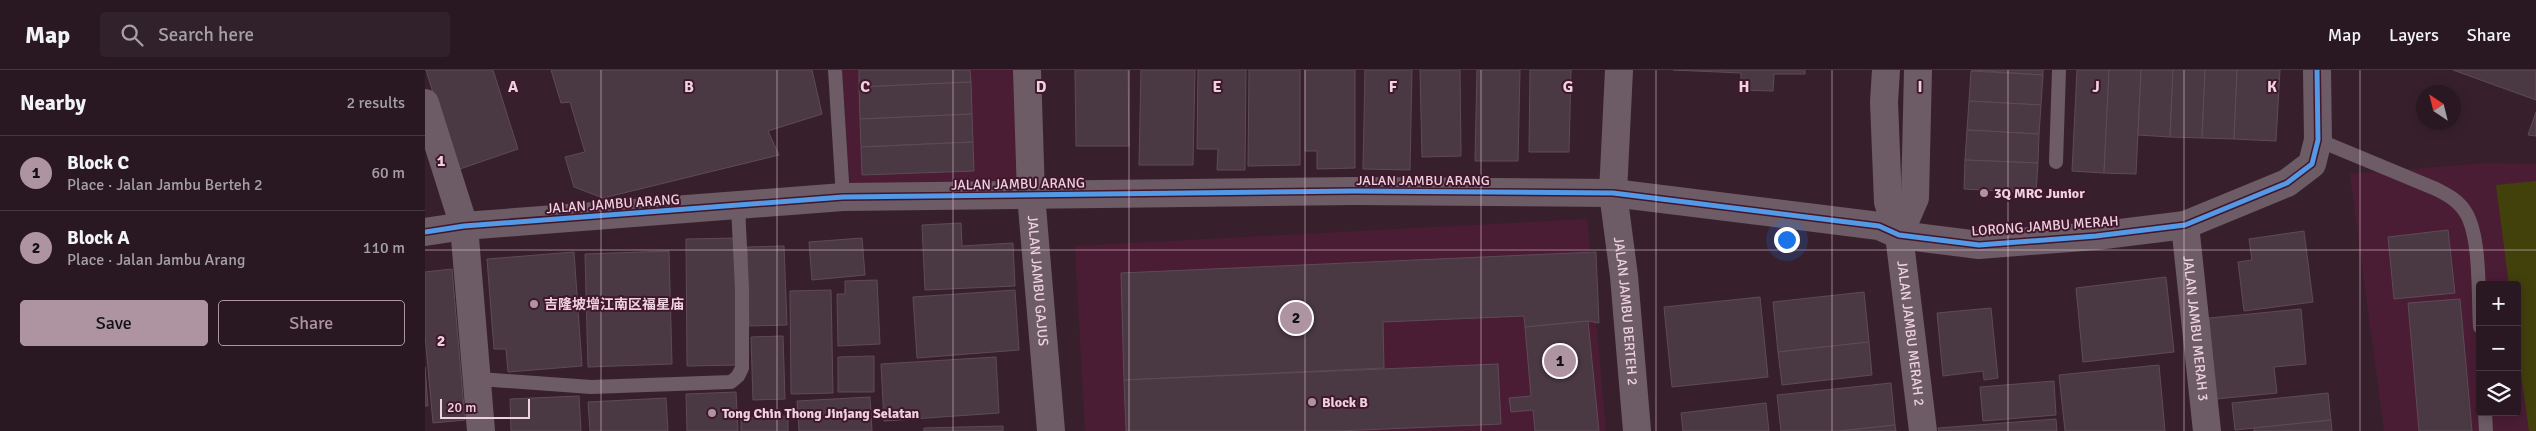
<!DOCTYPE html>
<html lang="en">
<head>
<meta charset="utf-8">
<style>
  body { margin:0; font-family:Signika,"Noto Sans SC",sans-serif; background:#31212a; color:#f1f3f6 }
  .controls { position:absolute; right:15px; bottom:15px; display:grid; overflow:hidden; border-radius:5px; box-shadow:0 2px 12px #0003 }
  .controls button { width:45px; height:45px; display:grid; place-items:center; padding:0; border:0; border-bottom:1px solid #45373f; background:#291821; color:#f1f3f6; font:25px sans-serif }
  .compass { position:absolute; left:1991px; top:15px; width:45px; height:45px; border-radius:50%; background:#291821; box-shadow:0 2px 12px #0003; rotate:325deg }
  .scale { position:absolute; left:15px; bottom:12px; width:90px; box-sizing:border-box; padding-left:5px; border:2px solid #eed2de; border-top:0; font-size:14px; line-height:18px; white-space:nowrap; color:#eed2de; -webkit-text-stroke:4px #40172c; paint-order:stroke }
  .you { position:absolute; left:1361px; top:169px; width:18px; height:18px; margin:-12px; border:4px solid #fff; border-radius:50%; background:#1a73e8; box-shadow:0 0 0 8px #1a73e833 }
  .badge { display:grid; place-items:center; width:32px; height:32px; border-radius:50%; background:#ae94a0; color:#111; font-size:16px; font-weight:700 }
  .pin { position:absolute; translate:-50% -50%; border:2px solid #fff; box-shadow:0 1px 5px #0006 }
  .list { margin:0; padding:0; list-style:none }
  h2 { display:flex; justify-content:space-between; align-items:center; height:65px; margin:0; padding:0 20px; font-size:21px }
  h2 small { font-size:16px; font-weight:400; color:#a5a0a5 }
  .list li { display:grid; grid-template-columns:32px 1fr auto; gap:15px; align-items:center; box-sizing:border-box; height:75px; padding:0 20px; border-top:1px solid #45373f }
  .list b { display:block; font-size:19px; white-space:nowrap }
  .list p { margin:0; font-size:16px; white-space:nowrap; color:#a5a0a5 }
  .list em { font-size:16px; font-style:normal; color:#a5a0a5 }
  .actions { display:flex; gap:10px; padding:15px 20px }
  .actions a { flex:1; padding:11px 0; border:1px solid #ae94a0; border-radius:5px; text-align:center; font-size:18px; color:#ae94a0 }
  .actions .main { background:#ae94a0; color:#111 }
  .icon { flex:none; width:28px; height:28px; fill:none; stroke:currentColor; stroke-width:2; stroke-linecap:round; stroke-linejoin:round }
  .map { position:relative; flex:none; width:2111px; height:361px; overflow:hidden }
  header { display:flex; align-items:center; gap:30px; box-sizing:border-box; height:70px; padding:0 25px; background:#291821; border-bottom:1px solid #45373f }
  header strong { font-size:24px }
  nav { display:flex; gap:28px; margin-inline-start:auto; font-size:18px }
  .search { width:350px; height:45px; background:#31212a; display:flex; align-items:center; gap:12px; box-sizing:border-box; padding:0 18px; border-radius:5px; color:#a5a0a5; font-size:19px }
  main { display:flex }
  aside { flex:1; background:#291821 }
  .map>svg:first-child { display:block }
  .built { fill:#4a1d35; fill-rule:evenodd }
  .green { fill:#42400b }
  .building { fill:#4a3843; stroke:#5e4b57 }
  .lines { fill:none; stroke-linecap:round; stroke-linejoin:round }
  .service { stroke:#6d5c65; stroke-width:14 }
  .minor { stroke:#6d5c65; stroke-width:28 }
  .tertiary { stroke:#6d5c65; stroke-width:28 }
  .cycleway-casing { stroke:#40172c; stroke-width:8 }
  .cycleway { stroke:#5399e6; stroke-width:5 }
  .grid { fill:none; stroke:#eed2de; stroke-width:1; stroke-opacity:0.55 }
  .poi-dot { fill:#ae94a0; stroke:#40172c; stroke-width:2 }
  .labels { text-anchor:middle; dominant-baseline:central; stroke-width:4; stroke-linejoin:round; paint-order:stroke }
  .street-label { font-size:14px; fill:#eed2de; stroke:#40172c }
  .poi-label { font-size:14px; font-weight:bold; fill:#eed2de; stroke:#40172c; text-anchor:start }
  .grid-label { font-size:16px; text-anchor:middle; font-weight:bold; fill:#eed2de; stroke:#40172c; stroke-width:4; stroke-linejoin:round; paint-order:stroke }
</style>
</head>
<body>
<header>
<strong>Map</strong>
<div class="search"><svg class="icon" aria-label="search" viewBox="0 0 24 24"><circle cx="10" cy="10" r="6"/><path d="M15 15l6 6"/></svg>Search here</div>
<nav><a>Map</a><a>Layers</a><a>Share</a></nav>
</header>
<main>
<aside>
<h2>Nearby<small>2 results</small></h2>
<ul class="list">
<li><span class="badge">1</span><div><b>Block C</b><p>Place · Jalan Jambu Berteh 2</p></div><em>60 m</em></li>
<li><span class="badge">2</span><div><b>Block A</b><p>Place · Jalan Jambu Arang</p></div><em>110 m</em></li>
</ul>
<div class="actions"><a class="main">Save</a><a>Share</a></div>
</aside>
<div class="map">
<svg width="2111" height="361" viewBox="0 0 2111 361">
  <rect width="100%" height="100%" fill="#37202c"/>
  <g class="built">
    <path d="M417,0H591L595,114L425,116Z"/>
    <path d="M2060,93L2111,94V361H1959L1925,104ZM2055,215H2092V342H2055Z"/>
    <path d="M1162,149L1181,361H660L650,176Z"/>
  </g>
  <path class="green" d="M2111,111V361H2104L2092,274V215H2084L2071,115Z"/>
  <g class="building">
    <path d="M1,0H68L93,79L32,100Z"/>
    <path d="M126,0H387L397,44L343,61L354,85L178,128L149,117L140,87L160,82L145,32L136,33Z"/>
    <path d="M434,0H545L546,12L434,17Z"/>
    <path d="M650,0H703L704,76H651Z"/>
    <path d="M716,0H770L768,95H714Z"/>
    <path d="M773,0H821L820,100H792L793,79H772Z"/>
    <path d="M824,0H875V95L823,96Z"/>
    <path d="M880,0H930V98L892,99V81H880Z"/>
    <path d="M940,0H987L985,100L938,99Z"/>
    <path d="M995,0H1035L1036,86L997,87Z"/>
    <path d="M1052,0H1095L1093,91H1050Z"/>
    <path d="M1105,0H1146L1144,82H1104Z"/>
    <path d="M1248,0H1380V4H1349L1348,21L1316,20V3Z"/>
    <path d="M1546,0H1618V5Z"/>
    <path d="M1652,0H1684L1679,103L1647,101Z"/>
    <path d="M1684,0H1716L1711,104L1679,103Z"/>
    <path d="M1716,0H1748L1745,67L1713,65Z"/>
    <path d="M1748,0H1780L1777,68L1745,67Z"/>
    <path d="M1780,0H1812L1809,69L1777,68Z"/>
    <path d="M1812,0H1855L1851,71L1809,69Z"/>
    <path d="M2028,0H2111V30Z"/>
    <path d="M1546,1L1618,5L1616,35L1544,31Z"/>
    <path d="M546,12L547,44L435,49L434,17Z"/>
    <path d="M1544,31L1616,35L1614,64L1542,60Z"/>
    <path d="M2111,42V66L2103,65Z"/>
    <path d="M547,44L548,72L436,77L435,49Z"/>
    <path d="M1542,60L1614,64L1613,93L1540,90Z"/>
    <path d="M548,72L549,101L437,105L436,77Z"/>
    <path d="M1540,90L1613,93L1611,123L1539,119Z"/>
    <path d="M536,153L537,176L588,173L590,216L500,220L497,155Z"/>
    <path d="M2023,160L2030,223L1969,229L1963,167Z"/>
    <path d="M1879,161L1888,232L1819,241L1813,192L1827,190L1824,169Z"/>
    <path d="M312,168L313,295L262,296L261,169Z"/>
    <path d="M437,168L440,205L387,210L384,172Z"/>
    <path d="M359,176L362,255L324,256L322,177Z"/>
    <path d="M244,181L247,294L163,297L160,184Z"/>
    <path d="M149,182L157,296L83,302L81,279H69L62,189Z"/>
    <path d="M1171,182L1174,253L1163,251L1100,257L1099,246L958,252L959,298L699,310L696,203Z"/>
    <path d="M27,199L40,350L8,353L0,265V202Z"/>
    <path d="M1741,207L1749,282L1658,292L1651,218Z"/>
    <path d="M452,210L455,274L413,276L412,224H420V211Z"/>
    <path d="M406,220L408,323L366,324L365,221Z"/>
    <path d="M590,220L594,280L492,288L488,227Z"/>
    <path d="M1439,222L1444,272L1353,282L1348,232Z"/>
    <path d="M1335,227L1343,307L1247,317L1239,237Z"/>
    <path d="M2035,229L2047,361H1994L1983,233Z"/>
    <path d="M1566,238L1573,308L1559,310L1558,301L1518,306L1512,243Z"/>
    <path d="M1876,239L1881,294L1849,297L1852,323L1791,329L1784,248Z"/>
    <path d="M1163,251L1174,361H1110L1108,340L1086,342L1084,328L1106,326L1100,257Z"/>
    <path d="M358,266L360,329L328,330L326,267Z"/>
    <path d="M1444,272L1447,305L1357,315L1353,282Z"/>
    <path d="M449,286V322H413V287Z"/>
    <path d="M571,287L574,343L459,351L456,294Z"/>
    <path d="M1073,294L1076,354L914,361H701L699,310Z"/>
    <path d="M1734,295L1740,361H1640L1634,305Z"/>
    <path d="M0,297L3,336H0Z"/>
    <path d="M1629,311L1631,345L1558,351L1555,317Z"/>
    <path d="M1466,313L1470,355L1415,361H1356L1352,325Z"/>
    <path d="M311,322L313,361H262L261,324Z"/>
    <path d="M1903,323L1906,350L1810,360L1807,333Z"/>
    <path d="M154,326L156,361H86L85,329Z"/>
    <path d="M445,327L447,361H374L372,331Z"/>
    <path d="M241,328L243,361H165L163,332Z"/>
    <path d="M1341,333L1344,361H1258L1256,343Z"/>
    <path d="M363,346V361H316V348Z"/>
    <path d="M1631,349L1632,361H1514L1513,358Z"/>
    <path d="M1906,350L1907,361H1829V358Z"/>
    <path d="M1470,355L1471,361H1415Z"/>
    <path d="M578,356V361H499V358Z"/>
  </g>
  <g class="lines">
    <g class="service">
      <path d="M410,0L418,127"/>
      <path d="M1893,70L2011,119C2023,125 2034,131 2041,143C2056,168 2053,226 2055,257"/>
      <path d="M1631,92L1634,0"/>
      <path d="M54,309L166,317L306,312L313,306L317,298V219L313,136"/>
      <path d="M2060,342L2061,361"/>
    </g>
    <g class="minor">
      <path id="s1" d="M602,0L606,125L626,361"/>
      <path id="s2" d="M1194,0L1188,123L1199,206L1212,361"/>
      <path d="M0,33L39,156L56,361"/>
      <path id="s3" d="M1760,155L1782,361"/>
      <path d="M0,162L39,156L418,127L929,121L1188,123L1454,156L1474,165L1554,175L1671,166L1760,155L1862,113L1887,94L1893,70L1892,0"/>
      <path id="s4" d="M1474,165L1498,361"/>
    </g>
    <g class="tertiary">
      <path d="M1461,0L1459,32L1463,132L1474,165"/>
      <path d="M1474,165L1490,128L1493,0"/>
    </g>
    <g class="cycleway-casing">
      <path id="cycleway" d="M0,162L39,156L418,127L929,121L1188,123L1454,156L1474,165L1554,175L1671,166L1760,155L1862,113L1887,94L1893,70L1892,0"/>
    </g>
    <use href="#cycleway" class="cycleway"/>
  </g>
  <path class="grid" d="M176,0V361M352,0V361M528,0V361M704,0V361M880,0V361M1056,0V361M1231,0V361M1407,0V361M1583,0V361M1759,0V361M1935,0V361M0,180H2111"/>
  <g class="poi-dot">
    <circle cx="1559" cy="123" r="5"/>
    <circle cx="109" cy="234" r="5"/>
    <circle cx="887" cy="332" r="5"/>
    <circle cx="287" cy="343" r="5"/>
  </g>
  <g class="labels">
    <g class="street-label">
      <text x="998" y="110">JALAN JAMBU ARANG</text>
      <text transform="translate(593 114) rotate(-1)">JALAN JAMBU ARANG</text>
      <text transform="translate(188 134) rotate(-4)">JALAN JAMBU ARANG</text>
      <text transform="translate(1620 156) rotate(-4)">LORONG JAMBU MERAH</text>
      <text stroke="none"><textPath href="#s1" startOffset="211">JALAN JAMBU GAJUS</textPath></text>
      <text stroke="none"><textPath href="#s2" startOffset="242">JALAN JAMBU BERTEH 2</textPath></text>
      <text stroke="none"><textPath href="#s3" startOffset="104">JALAN JAMBU MERAH 3</textPath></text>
      <text stroke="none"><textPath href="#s4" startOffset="99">JALAN JAMBU MERAH 2</textPath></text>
    </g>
    <g class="poi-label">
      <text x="1569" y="123">3Q MRC Junior</text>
      <text x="119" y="234">吉隆坡增江南区福星庙</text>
      <text x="897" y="332">Block B</text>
      <text x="297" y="343">Tong Chin Thong Jinjang Selatan</text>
    </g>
  </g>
  <g class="grid-label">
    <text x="88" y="22">A</text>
    <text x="264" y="22">B</text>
    <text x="440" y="22">C</text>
    <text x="616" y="22">D</text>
    <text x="792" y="22">E</text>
    <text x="968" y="22">F</text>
    <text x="1143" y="22">G</text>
    <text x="1319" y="22">H</text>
    <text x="1495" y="22">I</text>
    <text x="1671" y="22">J</text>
    <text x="1847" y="22">K</text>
    <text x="16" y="96">1</text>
    <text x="16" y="276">2</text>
  </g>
</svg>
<div class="controls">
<button>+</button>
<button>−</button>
<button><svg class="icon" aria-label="layers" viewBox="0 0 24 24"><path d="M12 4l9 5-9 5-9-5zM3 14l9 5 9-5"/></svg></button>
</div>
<svg class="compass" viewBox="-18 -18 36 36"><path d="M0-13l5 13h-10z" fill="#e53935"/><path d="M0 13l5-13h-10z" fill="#a5a0a5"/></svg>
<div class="scale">20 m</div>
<div class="you"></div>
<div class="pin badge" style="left:1135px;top:291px">1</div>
<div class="pin badge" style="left:871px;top:248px">2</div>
</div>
</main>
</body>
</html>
